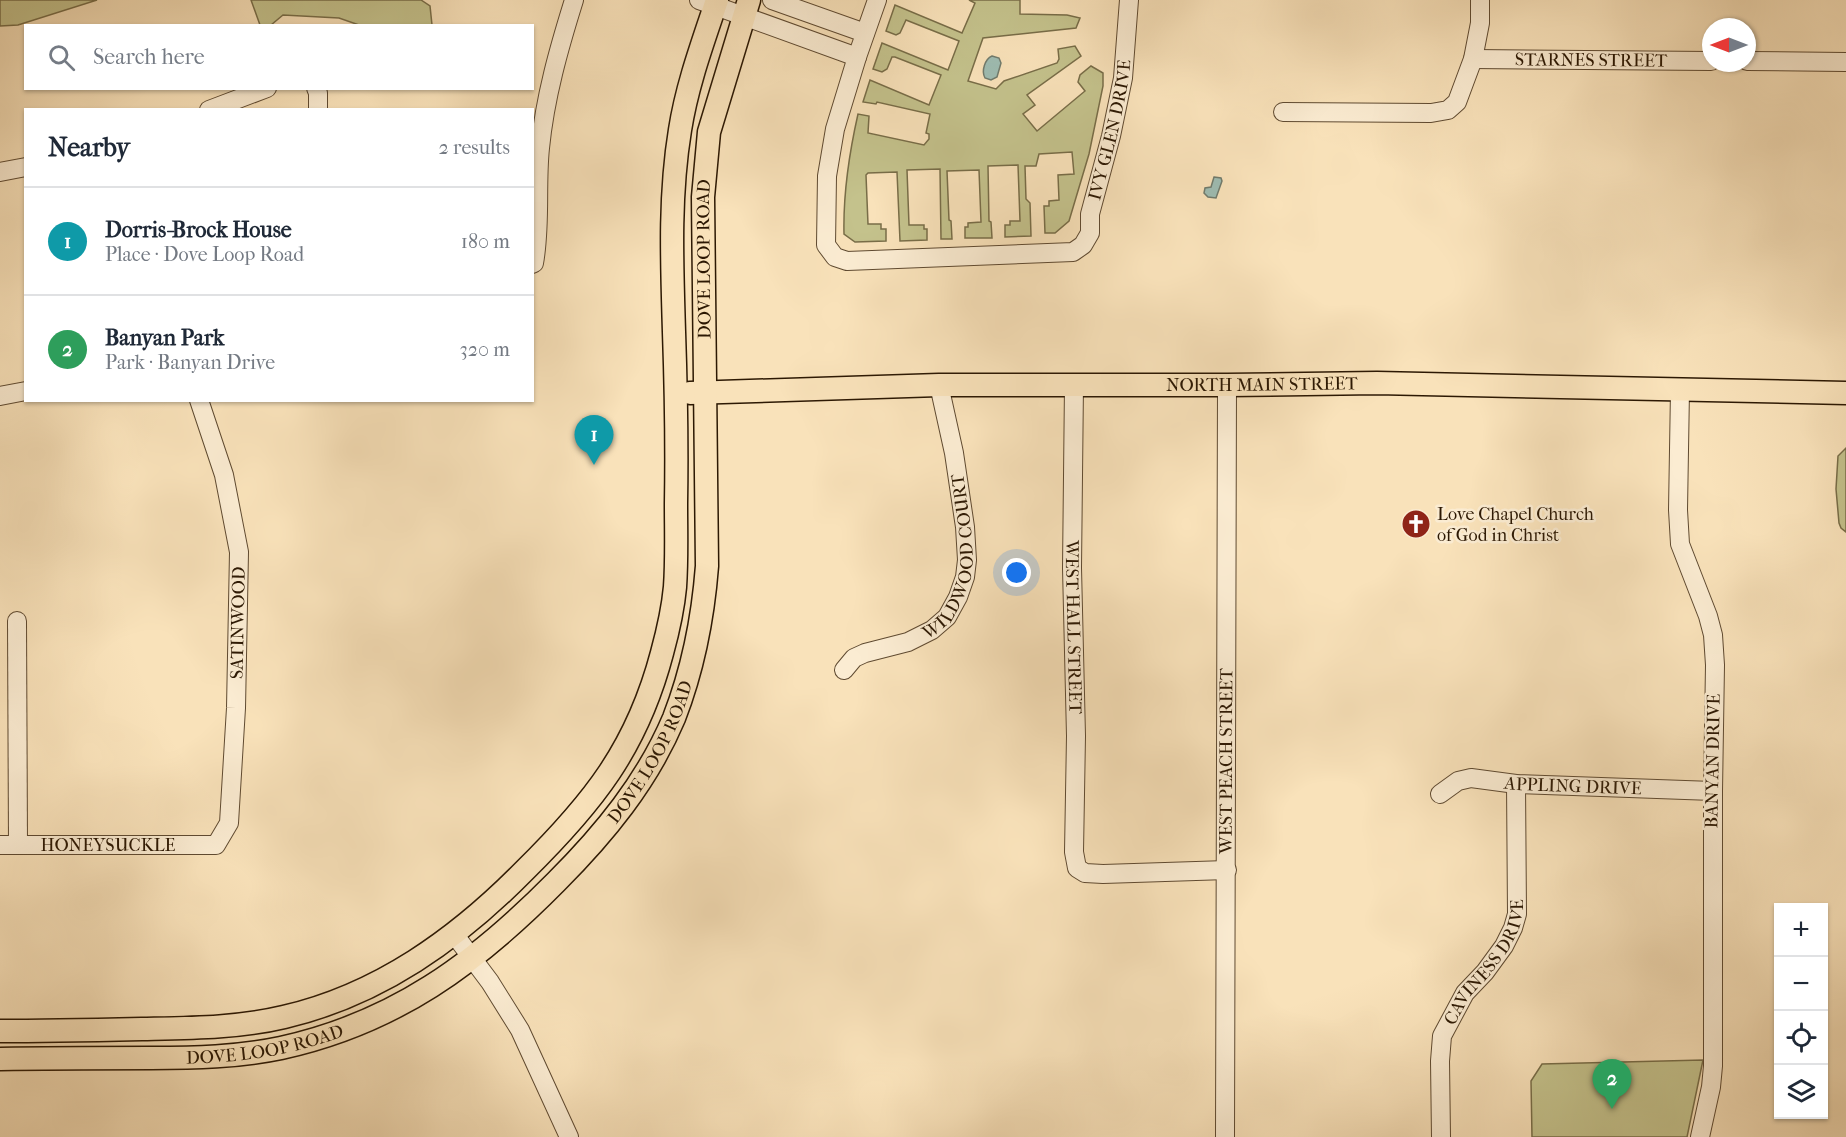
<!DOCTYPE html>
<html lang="en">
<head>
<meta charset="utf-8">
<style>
  body { margin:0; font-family:"IM FELL French Canon",serif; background:#f2f2f3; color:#1f2937 }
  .controls { position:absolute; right:18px; bottom:18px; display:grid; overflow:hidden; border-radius:0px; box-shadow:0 2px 4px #0004 }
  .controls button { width:54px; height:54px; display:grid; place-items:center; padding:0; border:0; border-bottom:2px solid #e0e1e3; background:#fff; color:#1f2937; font:30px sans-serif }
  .compass { position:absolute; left:1702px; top:18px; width:54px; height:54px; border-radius:50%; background:#fff; box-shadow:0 2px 4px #0004; rotate:270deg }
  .you { position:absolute; left:1017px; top:573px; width:21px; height:21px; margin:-15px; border:4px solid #fff; border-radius:50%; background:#1a73e8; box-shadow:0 0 0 9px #1a73e833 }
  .badge { display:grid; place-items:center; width:39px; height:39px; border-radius:50%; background:#0b8043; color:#fff; font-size:20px; font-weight:700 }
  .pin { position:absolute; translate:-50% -50px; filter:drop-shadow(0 2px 3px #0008) }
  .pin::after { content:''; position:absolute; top:32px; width:21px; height:18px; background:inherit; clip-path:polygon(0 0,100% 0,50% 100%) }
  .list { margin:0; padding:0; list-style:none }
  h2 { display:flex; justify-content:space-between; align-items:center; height:78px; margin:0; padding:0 24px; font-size:26px }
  h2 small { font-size:20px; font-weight:400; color:#747a83 }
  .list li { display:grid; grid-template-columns:39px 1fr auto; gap:18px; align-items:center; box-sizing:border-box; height:108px; padding:0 24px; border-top:2px solid #e0e1e3 }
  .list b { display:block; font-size:22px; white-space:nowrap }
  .list p { margin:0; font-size:20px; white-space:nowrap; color:#747a83 }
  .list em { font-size:20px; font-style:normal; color:#747a83 }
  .icon { flex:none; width:33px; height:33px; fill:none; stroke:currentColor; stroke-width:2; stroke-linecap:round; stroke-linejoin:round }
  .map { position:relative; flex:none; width:1846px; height:1137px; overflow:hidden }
  .search { position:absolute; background:#fff; box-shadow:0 2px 4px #0004; left:24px; top:24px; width:510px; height:66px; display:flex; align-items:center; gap:15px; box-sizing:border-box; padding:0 21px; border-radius:0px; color:#747a83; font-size:22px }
  .panel { position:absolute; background:#fff; box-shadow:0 2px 4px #0004; left:24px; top:108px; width:510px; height:294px; border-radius:0px }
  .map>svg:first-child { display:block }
  .green { fill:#c4c28c; stroke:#786d48; stroke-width:1.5 }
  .water { fill:#9ebdb3; stroke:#707b6d; stroke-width:1.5 }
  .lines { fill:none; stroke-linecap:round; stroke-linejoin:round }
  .minor-casing { stroke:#5f4a31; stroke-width:20 }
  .major-casing { stroke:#2c1803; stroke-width:25 }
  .minor { stroke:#fbecd2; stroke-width:18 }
  .major { stroke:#f9e2ba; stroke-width:22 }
  .labels { text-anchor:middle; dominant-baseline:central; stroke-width:5; stroke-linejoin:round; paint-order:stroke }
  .street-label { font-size:18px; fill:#2c1803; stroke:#fbecd2 }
  .poi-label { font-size:18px; fill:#2c1803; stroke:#fbecd2; text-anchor:start }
</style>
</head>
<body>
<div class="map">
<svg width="1846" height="1137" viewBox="0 0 1846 1137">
  <rect width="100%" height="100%" fill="#f9e2ba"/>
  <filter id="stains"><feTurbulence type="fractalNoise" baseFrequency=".00333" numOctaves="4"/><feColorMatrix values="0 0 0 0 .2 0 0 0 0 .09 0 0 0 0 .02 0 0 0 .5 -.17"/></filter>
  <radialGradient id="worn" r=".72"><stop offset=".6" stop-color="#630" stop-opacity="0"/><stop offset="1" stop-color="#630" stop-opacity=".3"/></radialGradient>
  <g class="green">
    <path d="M0,0H97L18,25L0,26Z"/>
    <path d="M251,0H421L430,6L432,25H359L339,18L283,15L271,25H260Z"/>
    <path d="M969,0H1020V14L1067,15L1080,18L1076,28L983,38L968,81L996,89L1004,81L1057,63L1059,59L1058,49L1075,46L1081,56L1027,95L1035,105L1023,114L1037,131L1085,91L1078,82L1080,75L1091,66L1103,73V86L1089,154L1069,221L1055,233H1045L1044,206H1049V201L1059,200L1058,175L1074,174L1072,152L1039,154L1036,166H1025L1026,199L1030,203L1031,236L1005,237V225H1010V221H1020L1018,165L988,166L989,221L991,222L992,238H965V227H968V223L981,222L979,170L947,171L949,220L951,221L952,239H941L940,169L907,170L909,225H924V229H927V240L900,241L897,172L868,173L866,175L868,224H881V229H886V241L855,242L844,234C843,192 849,154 858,114L869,116L868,133L924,145L929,139V134L926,133L930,114L877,102L876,104L863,102L870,80L929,105L941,75L895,57H892L887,69L882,72L873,69L882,43L948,70L959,41L906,20L900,33L896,35L886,31L895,5L962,33L975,3Z"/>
    <path d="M1846,448V532L1841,528L1839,523L1836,489L1838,456Z"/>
    <path d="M1703,1060L1687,1137H1532L1531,1081L1542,1064Z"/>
  </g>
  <g class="water">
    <path d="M992,56L999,58L1001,63L997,77L991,80L985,78C981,71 985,59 992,56Z"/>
    <path d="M1214,177L1221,178L1222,181L1216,198L1208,197L1204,193L1205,188L1211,187Z"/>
  </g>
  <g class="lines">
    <g class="minor-casing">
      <g id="minor">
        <path d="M699,0L857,57"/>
        <path d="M772,0L865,33"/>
        <path id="s1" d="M877,0L857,57L835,129L827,176L826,245L835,257L847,261L1073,252L1083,245L1090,233V214L1111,136L1123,78L1129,0"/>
        <path id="s2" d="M1473,59L1711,61"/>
        <path d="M1747,61L1846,62"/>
        <path d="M316,88L318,93V110"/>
        <path d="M209,110L267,88"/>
        <path d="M1283,112L1431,113L1448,110L1457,102L1473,59L1480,23V0"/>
        <path d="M0,172L26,167"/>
        <path d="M532,264L534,263C541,225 536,186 540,148C545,97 559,48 574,0"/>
        <path id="s3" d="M1074,385L1072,568L1076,736L1074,852L1077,868L1085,873L1103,874L1227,870"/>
        <path d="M1680,390L1678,510L1680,544L1708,616L1713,635L1715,665L1713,791V1066L1711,1087L1700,1137"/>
        <path d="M0,396L26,391"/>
        <path d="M17,621L18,845"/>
        <path id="s4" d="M844,670L854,658L865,653L908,642L932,630L947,617L958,597L965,577L967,560L965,527L954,453L939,385"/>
        <path id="s5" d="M1440,794L1458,781L1471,778L1516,784L1713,791"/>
        <path id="s6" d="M0,845H216L229,823L236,708L239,552L224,475L199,400"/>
        <path d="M454,934L490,982L520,1030L569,1137"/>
        <path id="s7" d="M1225,1137L1227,385"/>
        <path id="s8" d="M1441,1137L1440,1061L1442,1036L1465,993L1485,972L1504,946L1513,928L1517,914L1516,784"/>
      </g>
    </g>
    <g class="major-casing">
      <g id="major">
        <path id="s9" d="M690,393L939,385H1227L1377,383L1846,393"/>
        <path d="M0,1031C47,1031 95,1030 142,1029C190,1028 238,1028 284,1017C379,995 457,939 524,871C593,803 637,748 662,653C668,631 673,609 675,587C677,559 676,532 676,504C677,447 676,389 674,332C672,264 669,197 680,130C687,85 703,42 717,0"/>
        <path id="s10" d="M0,1059C50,1058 100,1058 151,1058C194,1058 238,1057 281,1048C395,1023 475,964 556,882C604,834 647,782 674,718C693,669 703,618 707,566L703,197L709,132L749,0"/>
      </g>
    </g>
    <use href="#minor" class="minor"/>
    <use href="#major" class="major"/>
  </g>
  <defs>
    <g id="church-disc" transform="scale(1.5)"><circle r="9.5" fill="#8f2418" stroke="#fbecd2"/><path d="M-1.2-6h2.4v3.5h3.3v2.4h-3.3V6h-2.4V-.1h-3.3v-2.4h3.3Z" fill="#fff"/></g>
  </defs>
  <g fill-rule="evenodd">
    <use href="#church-disc" x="1416" y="524"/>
  </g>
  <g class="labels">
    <g class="street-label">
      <text stroke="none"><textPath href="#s2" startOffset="118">STARNES STREET</textPath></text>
      <text stroke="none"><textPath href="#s1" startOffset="638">IVY GLEN DRIVE</textPath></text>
      <text stroke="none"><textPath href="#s10" startOffset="1274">DOVE LOOP ROAD</textPath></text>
      <text stroke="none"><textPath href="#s9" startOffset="572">NORTH MAIN STREET</textPath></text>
      <text stroke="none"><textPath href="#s4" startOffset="178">WILDWOOD COURT</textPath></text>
      <text stroke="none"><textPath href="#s6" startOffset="442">SATINWOOD</textPath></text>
      <text stroke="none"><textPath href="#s3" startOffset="242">WEST HALL STREET</textPath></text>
      <text stroke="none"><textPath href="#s10" startOffset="770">DOVE LOOP ROAD</textPath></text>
      <text stroke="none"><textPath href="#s7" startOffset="376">WEST PEACH STREET</textPath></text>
      <text transform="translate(1713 761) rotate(-89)">BANYAN DRIVE</text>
      <text stroke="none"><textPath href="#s5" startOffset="138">APPLING DRIVE</textPath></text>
      <text stroke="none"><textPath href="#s6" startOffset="108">HONEYSUCKLE</textPath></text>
      <text stroke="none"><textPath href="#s8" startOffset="188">CAVINESS DRIVE</textPath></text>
      <text stroke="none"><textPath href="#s10" startOffset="266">DOVE LOOP ROAD</textPath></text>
    </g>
    <g class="poi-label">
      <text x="1437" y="514">Love Chapel Church<tspan x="1437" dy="21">of God in Christ</tspan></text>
    </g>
  </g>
  <rect width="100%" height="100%" filter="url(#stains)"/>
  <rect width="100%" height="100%" fill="url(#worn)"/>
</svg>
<div class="controls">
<button>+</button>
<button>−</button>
<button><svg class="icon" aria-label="locate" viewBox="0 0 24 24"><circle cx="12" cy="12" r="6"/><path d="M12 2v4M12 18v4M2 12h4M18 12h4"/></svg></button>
<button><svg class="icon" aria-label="layers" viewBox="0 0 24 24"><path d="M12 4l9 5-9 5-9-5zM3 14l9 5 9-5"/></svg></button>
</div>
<svg class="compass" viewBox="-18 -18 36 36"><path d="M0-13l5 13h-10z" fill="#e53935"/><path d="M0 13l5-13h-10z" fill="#747a83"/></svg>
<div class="you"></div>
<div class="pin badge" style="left:594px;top:465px;background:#0f9aa8">1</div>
<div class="pin badge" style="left:1612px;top:1109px;background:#2e9e5b">2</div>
<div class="search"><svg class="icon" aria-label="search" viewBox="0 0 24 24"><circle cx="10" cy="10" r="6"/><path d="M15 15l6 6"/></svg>Search here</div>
<section class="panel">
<h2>Nearby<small>2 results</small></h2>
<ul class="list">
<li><span class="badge" style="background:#0f9aa8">1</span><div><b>Dorris-Brock House</b><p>Place · Dove Loop Road</p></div><em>180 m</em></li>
<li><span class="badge" style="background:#2e9e5b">2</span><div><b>Banyan Park</b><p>Park · Banyan Drive</p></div><em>320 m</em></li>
</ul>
</section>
</div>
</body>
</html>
